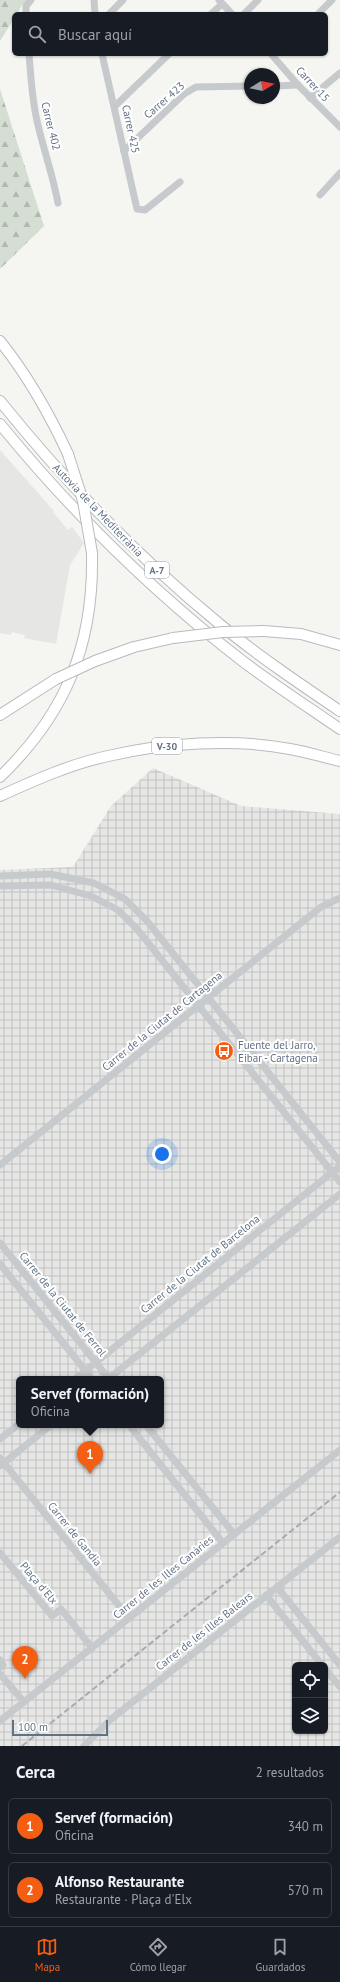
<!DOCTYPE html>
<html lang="es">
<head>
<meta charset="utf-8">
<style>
  body { margin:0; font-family:"PT Sans",sans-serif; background:#20242c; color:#f1f3f6 }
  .controls { position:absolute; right:12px; bottom:12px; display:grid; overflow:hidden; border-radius:6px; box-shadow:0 1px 3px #0004 }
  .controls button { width:36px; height:36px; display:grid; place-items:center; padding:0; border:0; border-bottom:1px solid #363941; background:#171b24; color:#f1f3f6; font:20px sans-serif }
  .compass { position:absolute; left:244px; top:68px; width:36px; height:36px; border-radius:50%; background:#171b24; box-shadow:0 1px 3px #0004; rotate:80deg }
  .scale { position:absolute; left:12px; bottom:10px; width:96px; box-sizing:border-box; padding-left:4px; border:2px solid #617285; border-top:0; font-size:11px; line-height:14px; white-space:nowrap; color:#617285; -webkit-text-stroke:3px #fff; paint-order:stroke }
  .you { position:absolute; left:162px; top:1154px; width:14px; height:14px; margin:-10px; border:3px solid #fff; border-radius:50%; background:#1a73e8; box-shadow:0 0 0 6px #1a73e833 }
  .badge { display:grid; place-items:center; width:26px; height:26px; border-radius:50%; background:#f45e13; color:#fff; font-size:13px; font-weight:700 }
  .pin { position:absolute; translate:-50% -33px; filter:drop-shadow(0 1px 2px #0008) }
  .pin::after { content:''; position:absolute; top:21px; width:14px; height:12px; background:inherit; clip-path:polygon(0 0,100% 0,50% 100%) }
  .popup { position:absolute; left:16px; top:1376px; width:148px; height:52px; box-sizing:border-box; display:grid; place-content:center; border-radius:6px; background:#171b24; filter:drop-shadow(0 1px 3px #0005); font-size:13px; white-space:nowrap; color:#9ea1a6 }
  .popup b { font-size:15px; color:#f1f3f6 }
  .popup::after { content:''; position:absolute; left:50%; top:100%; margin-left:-8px; border:8px solid transparent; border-top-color:#171b24 }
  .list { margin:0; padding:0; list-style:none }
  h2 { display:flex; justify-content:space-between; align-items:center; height:52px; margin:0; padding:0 16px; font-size:17px }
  h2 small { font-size:13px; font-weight:400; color:#9ea1a6 }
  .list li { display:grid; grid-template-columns:26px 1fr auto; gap:12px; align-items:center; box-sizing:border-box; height:56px; margin:0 8px 8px; padding:0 8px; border:1px solid #363941; border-radius:6px }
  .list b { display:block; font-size:15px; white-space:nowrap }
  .list p { margin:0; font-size:13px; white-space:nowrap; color:#9ea1a6 }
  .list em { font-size:13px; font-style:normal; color:#9ea1a6 }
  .icon { flex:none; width:22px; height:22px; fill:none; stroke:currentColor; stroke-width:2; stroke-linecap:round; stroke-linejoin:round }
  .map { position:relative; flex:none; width:340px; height:1746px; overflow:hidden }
  .search { position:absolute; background:#171b24; box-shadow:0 1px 3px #0004; left:12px; right:12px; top:12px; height:44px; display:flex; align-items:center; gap:10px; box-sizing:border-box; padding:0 14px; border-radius:6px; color:#9ea1a6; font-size:15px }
  .sheet { height:180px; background:#171b24 }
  nav { display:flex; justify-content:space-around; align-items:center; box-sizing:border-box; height:56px; border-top:1px solid #363941; background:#171b24; font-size:11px; color:#9ea1a6 }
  nav a { display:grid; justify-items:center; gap:2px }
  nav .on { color:#f45e13 }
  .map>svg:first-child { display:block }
  .built { fill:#e6e7e5 }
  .industrial { fill:url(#industrial-grid); fill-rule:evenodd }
  .forest { fill:url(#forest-firs) }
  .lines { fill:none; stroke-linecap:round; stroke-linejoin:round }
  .highway-casing { stroke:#b8bbbe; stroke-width:12 }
  .minor { stroke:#c7cacd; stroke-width:7 }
  .highway { stroke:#fff; stroke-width:10 }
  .rail { stroke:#a6abb1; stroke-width:2; stroke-dasharray:6 3; stroke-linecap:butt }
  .highway-bridge-casing { stroke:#b8bbbe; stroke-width:12; stroke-linecap:butt }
  .highway-bridge { stroke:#fff; stroke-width:10 }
  .labels { text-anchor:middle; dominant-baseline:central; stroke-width:4; stroke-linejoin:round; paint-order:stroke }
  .shield { fill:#fff; stroke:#909caa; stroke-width:1 }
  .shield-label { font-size:10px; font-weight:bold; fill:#617285 }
  .street-label { font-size:11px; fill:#617285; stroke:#fff }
  .poi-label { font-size:11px; fill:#617285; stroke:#fff; text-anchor:start }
</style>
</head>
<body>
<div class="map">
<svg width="340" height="1746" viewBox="0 0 340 1746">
  <defs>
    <pattern id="industrial-grid" width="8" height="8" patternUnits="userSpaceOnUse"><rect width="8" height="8" fill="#e6e7e5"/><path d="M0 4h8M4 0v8" fill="none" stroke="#bec0bf"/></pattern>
    <pattern id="forest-firs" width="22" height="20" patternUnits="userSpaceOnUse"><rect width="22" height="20" fill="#d5ded2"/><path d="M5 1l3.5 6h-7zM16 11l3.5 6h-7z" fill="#b0b8b0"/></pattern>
  </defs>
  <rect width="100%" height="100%" fill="#f5f6f1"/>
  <path class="built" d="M0,450L54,511L53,512L68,530L72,527L84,543L70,565L56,644L24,638L25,635L12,632L11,635L0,633Z"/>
  <path class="industrial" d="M153,768L241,806L340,814V1746H0V870L73,867L111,806ZM19,1379H161V1425H19ZM295,1665H325V1731H295Z"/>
  <g class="forest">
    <path d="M0,0H29L22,5L17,14H14V19L0,41Z"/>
    <path d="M0,89L44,226L0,269Z"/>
  </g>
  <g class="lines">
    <g class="highway-casing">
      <g id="highway">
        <path d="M0,341C28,376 49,413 68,454"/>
        <path d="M0,401C66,483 140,559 222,626C260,657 300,684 340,711"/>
        <path d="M0,424C72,512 154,593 245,663C276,686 308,707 340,729"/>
        <path d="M264,631L301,634L340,645"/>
        <path d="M95,661L134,647L173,638"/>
        <path d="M0,715L56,679"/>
        <path d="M0,777C66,713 94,645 92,553"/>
        <path d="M0,796C35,780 71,764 108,756C164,743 234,738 290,749C307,752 323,757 340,761"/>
      </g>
    </g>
    <g class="minor">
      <path d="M94,0L95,14"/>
      <path d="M219,0L232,14"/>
      <path d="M26,14V6L31,0"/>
      <path d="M109,14L123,0"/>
      <path d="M211,14L222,4"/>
      <path d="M244,14L258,0"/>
      <path d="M318,14L332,0"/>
      <path d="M29,54C31,78 32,102 38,125C44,151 53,176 58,203"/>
      <path d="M102,54L137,209L145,210L180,182"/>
      <path d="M271,54L298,85L340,127"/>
      <path d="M274,86L298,85"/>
      <path d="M310,98L340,73"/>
      <path d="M115,106L169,54"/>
      <path d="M124,151L184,94L196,87L250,86"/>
      <path d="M320,195L340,173"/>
      <path d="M0,876L50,874L94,883L125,899L147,921L340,1162"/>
      <path d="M0,886L51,885L91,896L118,910L137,929L340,1182"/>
      <path d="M0,1165L321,907L340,898"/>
      <path d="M0,1243L109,1379"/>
      <path d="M0,1264L92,1379"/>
      <path d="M75,1379L340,1166"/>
      <path d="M108,1379L340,1194"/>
      <path d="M129,1425L223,1543"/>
      <path d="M146,1425L234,1534"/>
      <path d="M0,1439L19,1424"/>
      <path d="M0,1458L129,1618"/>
      <path d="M0,1466L51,1425"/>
      <path d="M0,1553L52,1616L61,1609L92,1648"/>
      <path d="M277,1587L340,1665"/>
      <path d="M266,1595L322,1665"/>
      <path d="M0,1660L3,1665L0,1667"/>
      <path d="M325,1669L340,1687"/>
      <path d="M0,1674L24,1702"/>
      <path d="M0,1721L340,1450"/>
      <path d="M84,1746L110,1720L340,1537"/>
    </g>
    <use href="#highway" class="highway"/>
    <path class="rail" d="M22,1746L340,1492"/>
    <g class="highway-bridge-casing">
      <g id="highway-bridge">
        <path d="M68,454L83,501L92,553"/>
        <path d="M173,638L223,632L264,631"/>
        <path d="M56,679L95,661"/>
      </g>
    </g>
    <use href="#highway-bridge" class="highway-bridge"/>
  </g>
  <defs>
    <g id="bus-disc" transform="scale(1)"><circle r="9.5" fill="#f45e13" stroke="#fff"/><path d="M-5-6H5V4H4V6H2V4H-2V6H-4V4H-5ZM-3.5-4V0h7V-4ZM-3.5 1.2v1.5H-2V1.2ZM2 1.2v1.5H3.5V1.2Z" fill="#fff"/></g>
  </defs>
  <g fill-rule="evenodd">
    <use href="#bus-disc" x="224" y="1051"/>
  </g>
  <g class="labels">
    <g class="shield">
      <rect x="145" y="562" width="24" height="16" rx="3"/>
      <rect x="152" y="738" width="30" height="16" rx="3"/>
    </g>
    <g class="shield-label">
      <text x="157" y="570">A-7</text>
      <text x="167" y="746">V-30</text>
    </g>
    <g class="street-label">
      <text transform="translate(313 84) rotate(47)">Carrer 15</text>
      <text transform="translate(164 100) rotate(-41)">Carrer 423</text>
      <text transform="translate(51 126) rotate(76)">Carrer 402</text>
      <text transform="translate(131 129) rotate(78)">Carrer 425</text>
      <text transform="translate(98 510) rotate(46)">Autovia de la Mediterrània</text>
      <text transform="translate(162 1021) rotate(-39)">Carrer de la Ciutat de Cartagena</text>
      <text transform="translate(200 1264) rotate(-39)">Carrer de la Ciutat de Barcelona</text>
      <text transform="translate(63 1304) rotate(51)">Carrer de la Ciutat de Ferrol</text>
      <text transform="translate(75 1534) rotate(51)">Carrer de Gandia</text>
      <text transform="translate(163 1577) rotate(-39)">Carrer de les Illes Canàries</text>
      <text transform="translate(39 1583) rotate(50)">Plaça d'Elx</text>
      <text transform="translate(204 1631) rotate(-38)">Carrer de les Illes Balears</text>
    </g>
    <g class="poi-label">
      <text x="238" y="1045">Fuente del Jarro,<tspan x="238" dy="13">Eibar - Cartagena</tspan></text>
    </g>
  </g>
</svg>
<div class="controls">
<button><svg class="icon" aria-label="locate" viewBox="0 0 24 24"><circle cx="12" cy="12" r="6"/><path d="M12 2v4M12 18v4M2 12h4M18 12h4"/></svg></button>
<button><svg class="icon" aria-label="layers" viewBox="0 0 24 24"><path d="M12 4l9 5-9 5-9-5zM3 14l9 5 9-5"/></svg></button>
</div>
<svg class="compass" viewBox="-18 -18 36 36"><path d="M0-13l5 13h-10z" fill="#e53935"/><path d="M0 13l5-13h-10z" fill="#9ea1a6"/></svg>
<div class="scale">100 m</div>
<div class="you"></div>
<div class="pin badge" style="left:90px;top:1474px">1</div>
<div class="popup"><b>Servef (formación)</b>Oficina</div>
<div class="pin badge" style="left:25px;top:1679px">2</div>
<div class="search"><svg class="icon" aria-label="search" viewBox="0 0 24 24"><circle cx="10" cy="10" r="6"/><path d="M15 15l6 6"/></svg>Buscar aquí</div>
</div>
<section class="sheet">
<h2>Cerca<small>2 resultados</small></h2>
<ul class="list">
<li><span class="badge">1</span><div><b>Servef (formación)</b><p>Oficina</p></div><em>340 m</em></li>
<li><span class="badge">2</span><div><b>Alfonso Restaurante</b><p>Restaurante · Plaça d'Elx</p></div><em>570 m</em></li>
</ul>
</section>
<nav>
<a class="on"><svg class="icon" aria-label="map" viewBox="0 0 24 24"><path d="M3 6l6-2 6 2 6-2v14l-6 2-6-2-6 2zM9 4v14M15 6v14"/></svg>Mapa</a>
<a><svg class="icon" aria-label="directions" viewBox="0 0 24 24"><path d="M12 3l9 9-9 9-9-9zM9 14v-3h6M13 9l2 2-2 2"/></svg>Cómo llegar</a>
<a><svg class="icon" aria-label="saved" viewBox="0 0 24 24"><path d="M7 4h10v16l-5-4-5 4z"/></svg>Guardados</a>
</nav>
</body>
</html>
